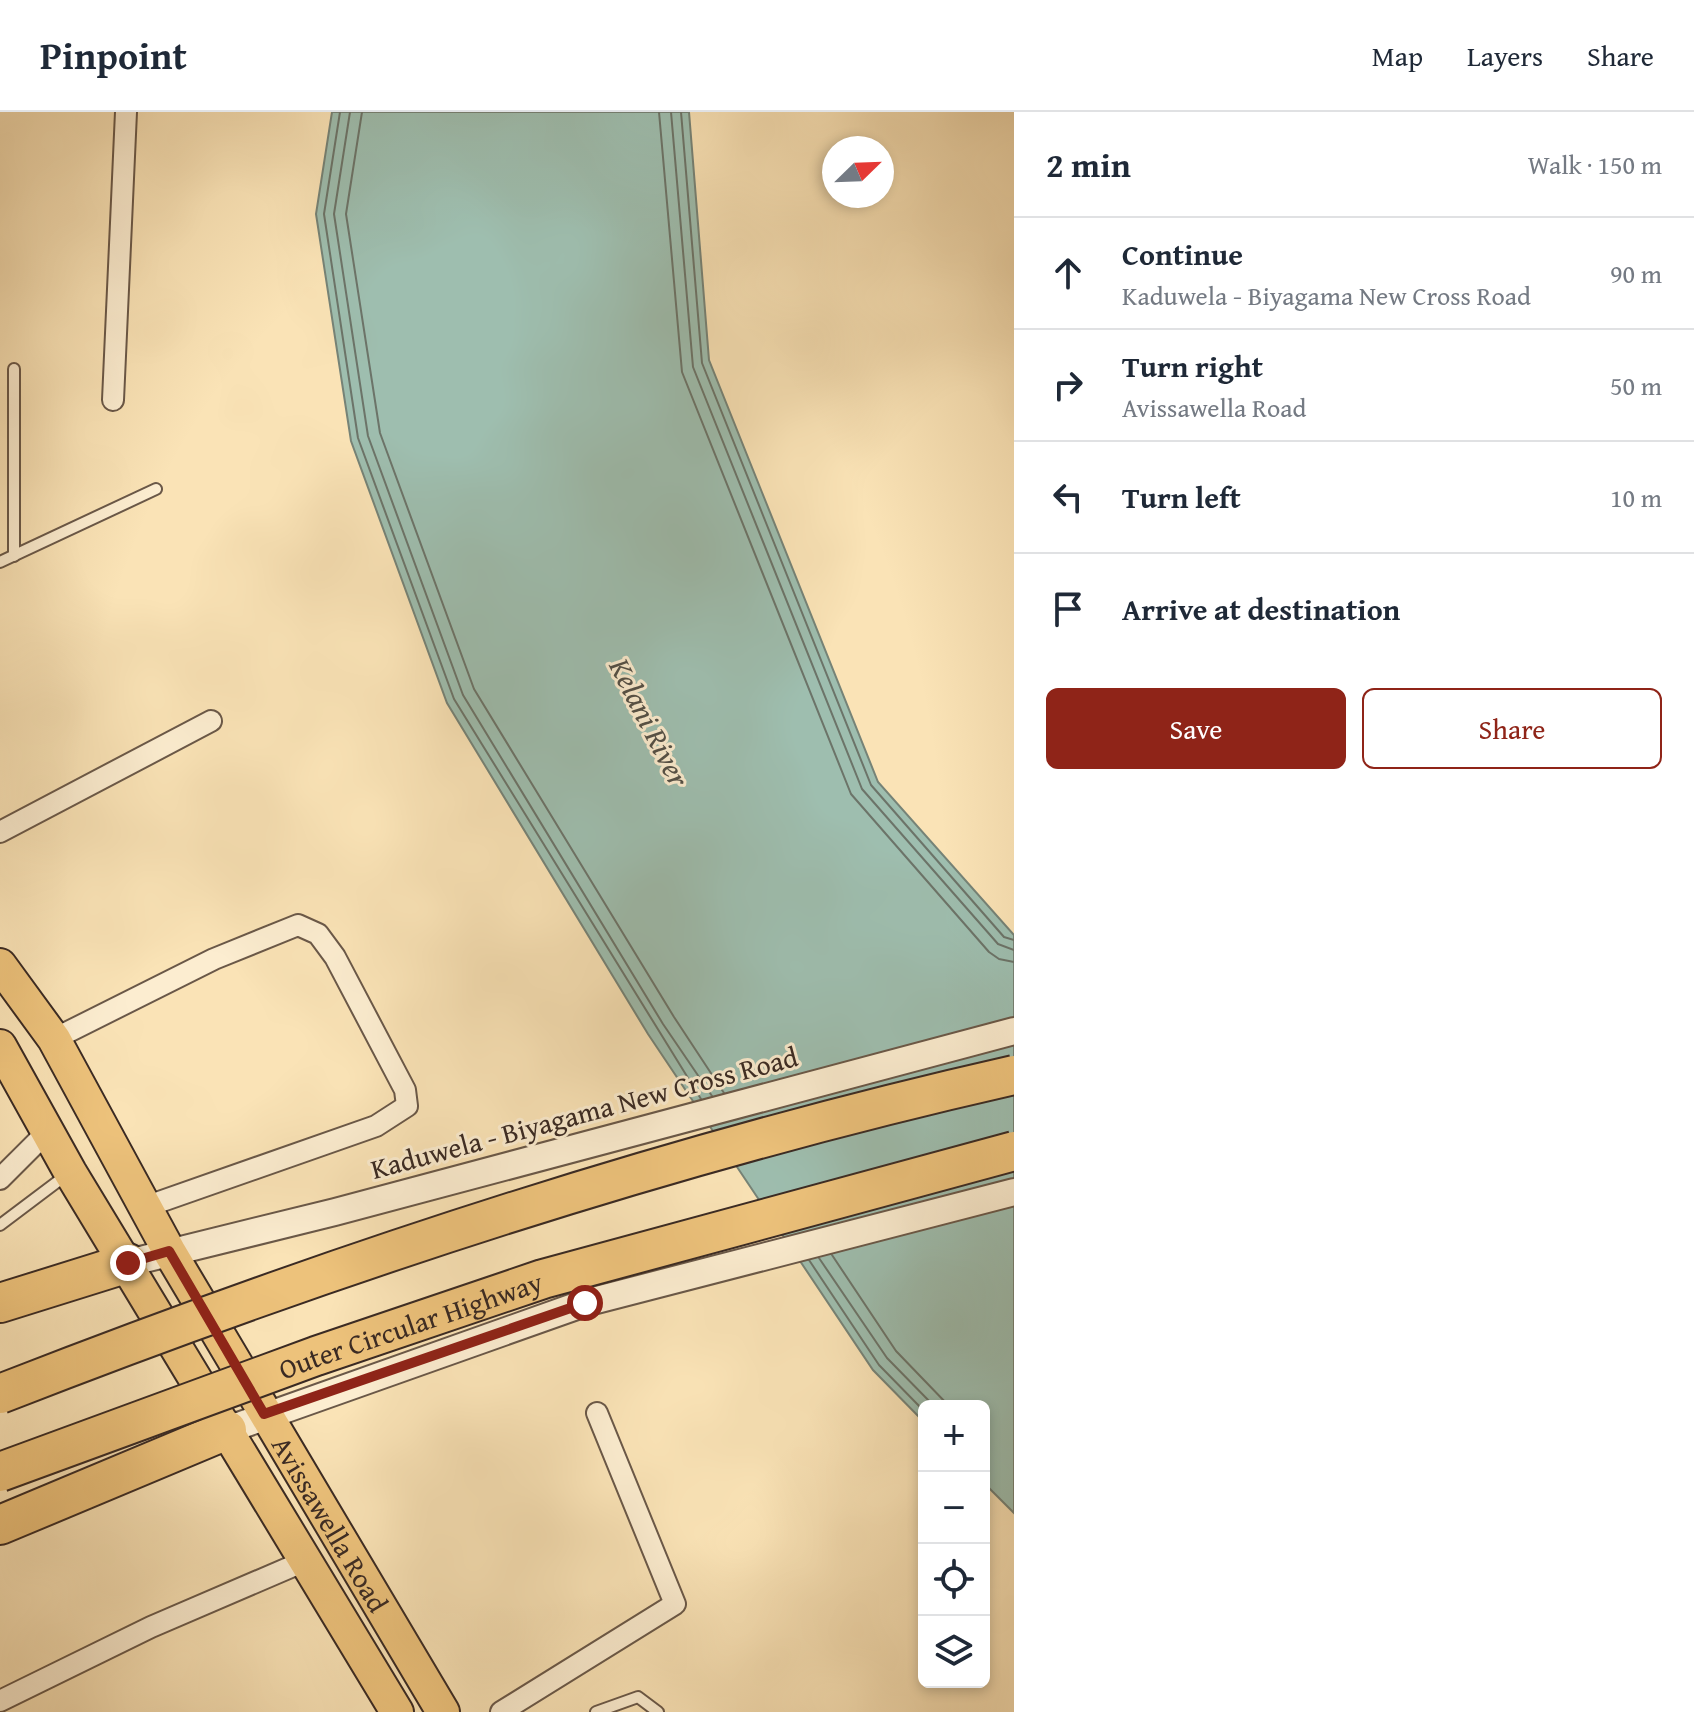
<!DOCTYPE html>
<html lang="en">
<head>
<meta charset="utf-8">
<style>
  body { margin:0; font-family:"Gentium Book Plus",serif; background:#f2f2f3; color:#1f2937 }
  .controls { position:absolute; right:24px; bottom:24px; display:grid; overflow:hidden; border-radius:12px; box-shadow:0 4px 12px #0003 }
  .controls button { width:72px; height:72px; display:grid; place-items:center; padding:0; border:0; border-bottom:2px solid #e0e1e3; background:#fff; color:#1f2937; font:40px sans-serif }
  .compass { position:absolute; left:822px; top:24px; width:72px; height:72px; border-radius:50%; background:#fff; box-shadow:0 4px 12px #0003; rotate:67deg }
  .stop { position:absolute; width:24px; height:24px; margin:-18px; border:6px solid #8f2418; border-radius:50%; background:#fff }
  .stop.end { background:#8f2418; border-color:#fff; box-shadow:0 2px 8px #0008 }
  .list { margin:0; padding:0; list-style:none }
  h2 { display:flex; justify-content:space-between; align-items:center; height:104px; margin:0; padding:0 32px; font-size:34px }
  h2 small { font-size:26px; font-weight:400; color:#747a83 }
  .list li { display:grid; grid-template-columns:52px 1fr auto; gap:24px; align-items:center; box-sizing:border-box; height:112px; padding:0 32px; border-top:2px solid #e0e1e3 }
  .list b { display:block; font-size:30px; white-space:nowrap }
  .list p { margin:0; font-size:26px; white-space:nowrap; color:#747a83 }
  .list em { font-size:26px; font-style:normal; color:#747a83 }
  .actions { display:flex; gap:16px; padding:24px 32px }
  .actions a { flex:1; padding:18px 0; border:2px solid #8f2418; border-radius:12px; text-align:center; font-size:28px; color:#8f2418 }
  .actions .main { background:#8f2418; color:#fff }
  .icon { flex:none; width:44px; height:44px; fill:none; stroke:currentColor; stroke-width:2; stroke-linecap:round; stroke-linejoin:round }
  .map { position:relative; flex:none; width:1014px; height:1600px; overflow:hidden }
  header { display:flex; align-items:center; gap:48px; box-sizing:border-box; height:112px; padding:0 40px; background:#fff; border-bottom:2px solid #e0e1e3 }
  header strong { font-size:38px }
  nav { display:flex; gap:44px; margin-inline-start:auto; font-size:28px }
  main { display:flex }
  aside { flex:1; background:#fff }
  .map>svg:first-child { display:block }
  .water { fill:#9ebeaf; stroke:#768377; stroke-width:2 }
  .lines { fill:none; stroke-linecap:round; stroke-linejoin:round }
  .shore { stroke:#6c7469; stroke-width:2 }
  .service-casing { stroke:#6a5848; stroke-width:14 }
  .minor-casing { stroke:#6a5848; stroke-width:24 }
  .tertiary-casing { stroke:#6a5848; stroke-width:30 }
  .primary-casing { stroke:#3a2a23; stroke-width:36 }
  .motorway-casing { stroke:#3a2a23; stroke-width:42 }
  .service { stroke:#fcedd0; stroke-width:10 }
  .minor { stroke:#fcedd0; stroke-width:20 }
  .tertiary { stroke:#fcedd0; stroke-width:26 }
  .primary { stroke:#edc27b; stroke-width:32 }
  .motorway { stroke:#edc27b; stroke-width:38 }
  .motorway-bridge-casing { stroke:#3a2a23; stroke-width:42; stroke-linecap:butt }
  .motorway-bridge { stroke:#edc27b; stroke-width:38 }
  .route { stroke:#8f2418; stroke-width:10 }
  .labels { text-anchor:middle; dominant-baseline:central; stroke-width:6; stroke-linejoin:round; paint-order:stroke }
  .street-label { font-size:28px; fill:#3a2a23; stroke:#fcedd0 }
  .water-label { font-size:30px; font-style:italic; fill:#534f46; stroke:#fcedd0 }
</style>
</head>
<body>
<header>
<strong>Pinpoint</strong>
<nav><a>Map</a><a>Layers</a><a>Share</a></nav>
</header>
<main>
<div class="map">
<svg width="1014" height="1600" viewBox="0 0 1014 1600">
  <rect width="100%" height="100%" fill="#fae3b6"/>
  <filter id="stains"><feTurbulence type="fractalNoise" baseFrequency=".0025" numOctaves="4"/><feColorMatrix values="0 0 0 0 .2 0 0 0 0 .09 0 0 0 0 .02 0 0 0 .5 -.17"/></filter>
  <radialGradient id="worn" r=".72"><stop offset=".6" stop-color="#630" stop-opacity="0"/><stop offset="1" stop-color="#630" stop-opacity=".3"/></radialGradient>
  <path class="water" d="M332,0H689L709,248L878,670L1014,823V1401L984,1371V1294H924V1310L873,1258L648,922L447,591L351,329L316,102Z"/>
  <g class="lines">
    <g class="shore">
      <path d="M340,0L324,102L358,326L454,587L701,987"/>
      <path d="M350,0L334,102L368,324L463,583L663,912L712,984"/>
      <path d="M362,0L346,102L380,321L474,577L674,905L724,981"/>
      <path d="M659,0L682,260L851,682L989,840L999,847L1014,850"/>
      <path d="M671,0L693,255L862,677L998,832L1014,838"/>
      <path d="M681,0L702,251L871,673L1004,825L1014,828"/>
      <path d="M832,1143L896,1239L949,1294"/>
      <path d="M819,1146L887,1246L934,1294"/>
      <path d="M809,1148L879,1253L924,1299"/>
    </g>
    <g class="service-casing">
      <g id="service">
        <path d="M14,257V444"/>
        <path d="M0,450L156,377"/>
        <path d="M0,1113L65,1064"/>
        <path d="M596,1600L638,1585L658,1600"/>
      </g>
    </g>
    <g class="minor-casing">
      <g id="minor">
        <path d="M113,288L126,0"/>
        <path d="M0,720L211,609"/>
        <path d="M54,927L214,847L298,813L318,822L335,845L405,978L407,994L376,1014L145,1095"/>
        <path d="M0,1067L50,1017"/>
        <path d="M0,1589L151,1515L307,1448"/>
        <path d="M501,1600L675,1492L597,1301"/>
      </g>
    </g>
    <g class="tertiary-casing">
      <g id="tertiary">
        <path d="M128,1151L335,1100L1014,919"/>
        <path d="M227,1318L585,1191L1014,1080"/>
      </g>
    </g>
    <g class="primary-casing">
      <g id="primary">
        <path id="s1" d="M0,853L54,927L169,1139L443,1600"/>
        <path d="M0,934L70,1060L397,1600"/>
      </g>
    </g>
    <g class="motorway-casing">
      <g id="motorway">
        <path d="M0,1191L128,1151"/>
        <path d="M0,1413L227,1318"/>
      </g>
    </g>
    <use href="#service" class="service"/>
    <use href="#minor" class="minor"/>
    <use href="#tertiary" class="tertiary"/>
    <use href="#primary" class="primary"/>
    <use href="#motorway" class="motorway"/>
    <g class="motorway-bridge-casing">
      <g id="motorway-bridge">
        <path d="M0,1282C330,1153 669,1041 1014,963"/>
        <path id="s2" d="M0,1360L316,1244L543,1167L1014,1039"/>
      </g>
    </g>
    <use href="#motorway-bridge" class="motorway-bridge"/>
  </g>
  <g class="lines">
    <path class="route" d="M128,1151L169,1139L264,1302L585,1191"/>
  </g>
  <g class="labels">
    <g class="street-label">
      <text transform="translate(584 1000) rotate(-15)">Kaduwela - Biyagama New Cross Road</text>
      <text stroke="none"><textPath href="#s2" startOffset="436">Outer Circular Highway</textPath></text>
      <text stroke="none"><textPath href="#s1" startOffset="650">Avissawella Road</textPath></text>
    </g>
    <g class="water-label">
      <text transform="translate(650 610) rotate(63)">Kelani River</text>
    </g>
  </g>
  <rect width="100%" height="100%" filter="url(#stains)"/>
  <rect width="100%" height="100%" fill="url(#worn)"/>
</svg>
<div class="controls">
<button>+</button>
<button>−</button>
<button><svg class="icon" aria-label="locate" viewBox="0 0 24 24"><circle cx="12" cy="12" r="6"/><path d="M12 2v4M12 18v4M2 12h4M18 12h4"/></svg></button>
<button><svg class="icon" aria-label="layers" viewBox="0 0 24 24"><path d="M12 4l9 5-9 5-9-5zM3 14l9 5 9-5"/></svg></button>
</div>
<svg class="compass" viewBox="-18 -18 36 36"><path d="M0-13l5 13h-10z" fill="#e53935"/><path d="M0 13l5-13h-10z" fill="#747a83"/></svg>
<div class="stop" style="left:585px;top:1191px"></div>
<div class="stop end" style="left:128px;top:1151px"></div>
</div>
<aside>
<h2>2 min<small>Walk · 150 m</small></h2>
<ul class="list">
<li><svg class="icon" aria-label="ahead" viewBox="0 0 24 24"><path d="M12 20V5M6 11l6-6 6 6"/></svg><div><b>Continue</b><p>Kaduwela - Biyagama New Cross Road</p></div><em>90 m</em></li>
<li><svg class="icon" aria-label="right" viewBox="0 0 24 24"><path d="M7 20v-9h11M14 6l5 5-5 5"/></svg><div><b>Turn right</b><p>Avissawella Road</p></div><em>50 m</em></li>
<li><svg class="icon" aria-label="left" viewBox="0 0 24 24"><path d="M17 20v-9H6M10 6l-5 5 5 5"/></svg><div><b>Turn left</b></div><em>10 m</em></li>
<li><svg class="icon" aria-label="arrive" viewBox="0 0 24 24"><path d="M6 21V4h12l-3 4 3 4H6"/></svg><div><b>Arrive at destination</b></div></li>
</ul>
<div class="actions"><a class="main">Save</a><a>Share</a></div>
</aside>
</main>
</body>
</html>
